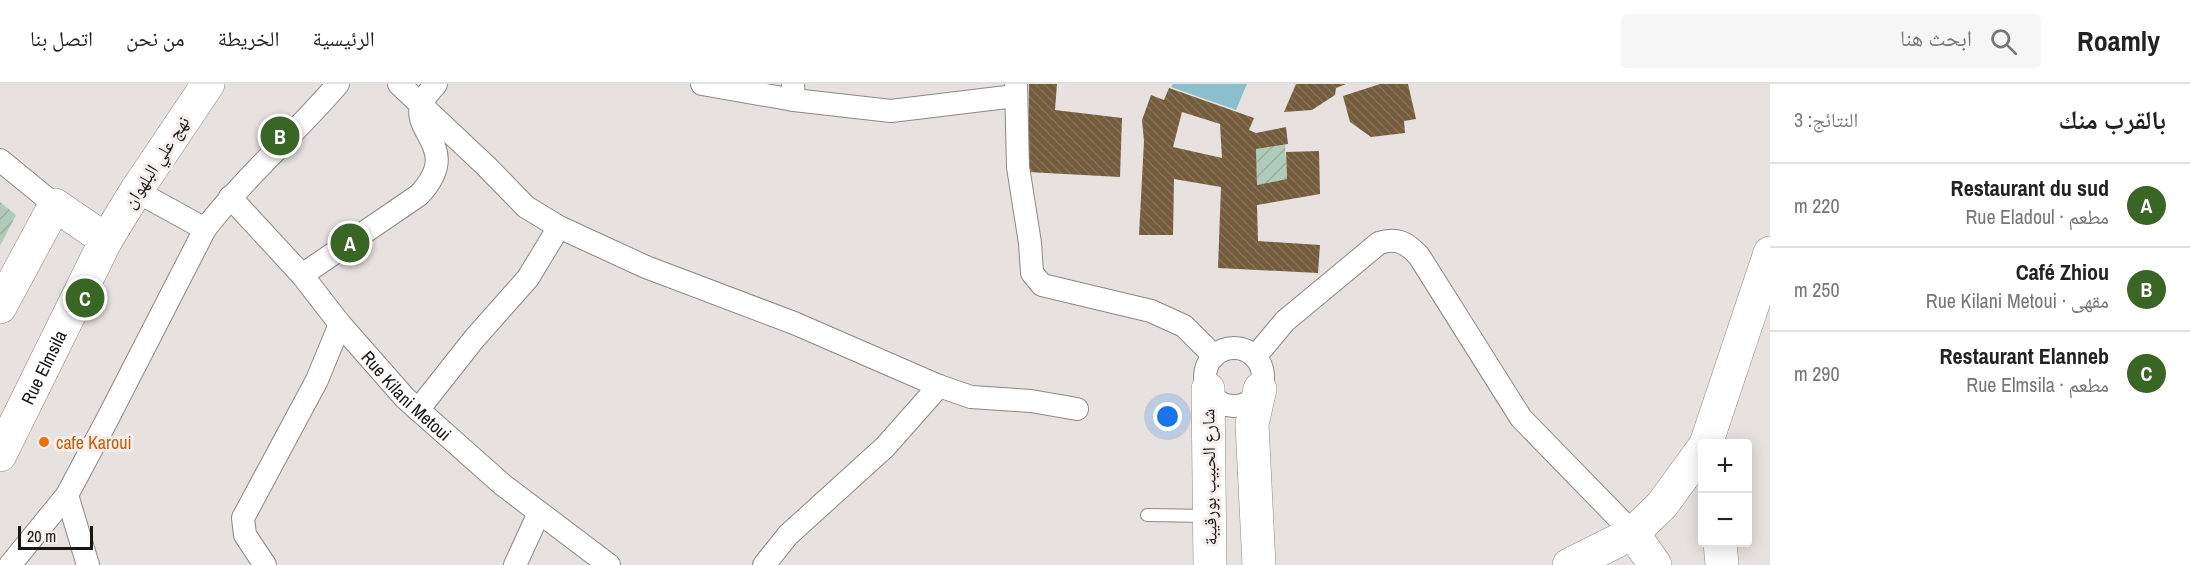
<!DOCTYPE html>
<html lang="ar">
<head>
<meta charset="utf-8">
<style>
  body { margin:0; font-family:"Archivo Narrow","Noto Naskh Arabic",sans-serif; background:#f6f6f6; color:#222; direction:rtl }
  .controls { position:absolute; right:18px; bottom:18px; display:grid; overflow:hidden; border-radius:6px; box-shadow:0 3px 15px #0003 }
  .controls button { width:54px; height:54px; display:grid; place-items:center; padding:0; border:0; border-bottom:2px solid #e0e0e0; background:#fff; color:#222; font:30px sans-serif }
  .scale { position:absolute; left:18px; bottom:15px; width:75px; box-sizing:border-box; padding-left:6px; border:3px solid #181615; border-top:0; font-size:16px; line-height:21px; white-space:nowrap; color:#181615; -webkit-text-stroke:4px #f4efec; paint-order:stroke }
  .you { position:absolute; left:1168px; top:333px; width:21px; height:21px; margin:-15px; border:4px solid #fff; border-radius:50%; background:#1a73e8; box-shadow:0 0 0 9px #1a73e833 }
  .badge { display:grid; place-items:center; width:39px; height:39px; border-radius:50%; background:#3a6625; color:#fff; font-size:20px; font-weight:700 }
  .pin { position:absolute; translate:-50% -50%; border:3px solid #fff; box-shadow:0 2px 6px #0006 }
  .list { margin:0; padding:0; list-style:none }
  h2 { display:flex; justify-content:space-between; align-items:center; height:78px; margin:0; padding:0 24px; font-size:26px }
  h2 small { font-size:20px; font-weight:400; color:#767676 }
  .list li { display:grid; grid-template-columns:39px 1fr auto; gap:18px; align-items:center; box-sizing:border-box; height:84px; padding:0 24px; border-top:2px solid #e0e0e0 }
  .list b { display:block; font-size:22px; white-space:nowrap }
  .list p { margin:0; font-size:20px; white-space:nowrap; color:#767676 }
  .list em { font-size:20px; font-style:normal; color:#767676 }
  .icon { flex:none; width:33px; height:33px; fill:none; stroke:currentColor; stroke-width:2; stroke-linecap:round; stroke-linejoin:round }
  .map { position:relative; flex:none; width:1770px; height:481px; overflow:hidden; direction:ltr }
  header { display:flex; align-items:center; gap:36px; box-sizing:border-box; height:84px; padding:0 30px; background:#fff; border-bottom:2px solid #e0e0e0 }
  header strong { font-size:28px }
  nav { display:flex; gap:33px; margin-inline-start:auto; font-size:21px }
  .search { width:420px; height:54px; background:#f6f6f6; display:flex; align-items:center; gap:15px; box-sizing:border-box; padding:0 21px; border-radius:6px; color:#767676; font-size:22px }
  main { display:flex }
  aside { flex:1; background:#fff }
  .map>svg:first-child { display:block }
  .garden { fill:url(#garden-furrows) }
  .water { fill:#8bbfcc }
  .building { fill:url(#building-back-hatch); fill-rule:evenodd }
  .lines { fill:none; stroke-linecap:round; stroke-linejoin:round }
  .lane-casing { stroke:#8c8785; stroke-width:14 }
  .street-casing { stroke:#8c8785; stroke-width:24 }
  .secondary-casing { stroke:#8c8785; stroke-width:34 }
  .lane { stroke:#fff; stroke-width:12 }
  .street { stroke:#fff; stroke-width:22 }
  .secondary { stroke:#fff; stroke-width:33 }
  .food-dot { fill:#e8710a; stroke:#f4efec; stroke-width:2 }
  .labels { text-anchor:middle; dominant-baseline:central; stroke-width:6; stroke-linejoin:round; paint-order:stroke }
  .street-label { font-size:18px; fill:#181615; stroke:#f4efec }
  .food-label { font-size:18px; fill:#c56008; stroke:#f4efec; text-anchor:start }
</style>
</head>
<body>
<header>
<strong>Roamly</strong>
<div class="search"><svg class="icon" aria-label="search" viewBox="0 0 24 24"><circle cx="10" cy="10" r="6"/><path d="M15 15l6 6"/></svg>ابحث هنا</div>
<nav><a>الرئيسية</a><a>الخريطة</a><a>من نحن</a><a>اتصل بنا</a></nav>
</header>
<main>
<aside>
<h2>بالقرب منك<small>النتائج: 3</small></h2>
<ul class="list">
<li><span class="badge">A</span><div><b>Restaurant du sud</b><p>مطعم · Rue Eladoul</p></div><em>220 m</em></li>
<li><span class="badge">B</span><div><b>Café Zhiou</b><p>مقهى · Rue Kilani Metoui</p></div><em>250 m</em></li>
<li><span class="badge">C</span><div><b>Restaurant Elanneb</b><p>مطعم · Rue Elmsila</p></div><em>290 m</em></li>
</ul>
</aside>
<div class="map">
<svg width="1770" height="481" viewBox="0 0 1770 481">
  <defs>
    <pattern id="garden-furrows" width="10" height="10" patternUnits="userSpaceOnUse" patternTransform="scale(1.5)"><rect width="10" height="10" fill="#b1cbba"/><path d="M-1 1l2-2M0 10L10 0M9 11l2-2" fill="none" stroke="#98ae9f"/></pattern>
    <pattern id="building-back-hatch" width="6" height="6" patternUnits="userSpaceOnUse" patternTransform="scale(1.5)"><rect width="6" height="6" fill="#755c3c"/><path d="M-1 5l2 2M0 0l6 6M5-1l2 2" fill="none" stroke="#86735b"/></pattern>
  </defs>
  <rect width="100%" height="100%" fill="#e7e2df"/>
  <g class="garden">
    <path d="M1285,60L1287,95L1257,101L1256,65Z"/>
    <path d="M0,118L16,131L0,162Z"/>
  </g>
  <path class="water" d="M1173,0H1247L1236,26L1171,3Z"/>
  <g class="building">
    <path d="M1029,0H1057L1055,26L1122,34L1120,93L1028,88Z"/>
    <path d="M1296,0H1346L1336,4L1335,11L1312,26L1284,28Z"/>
    <path d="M1380,0H1408L1416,35L1404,37L1405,49L1371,53L1350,38L1343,12Z"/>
    <path d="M1169,4L1254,34L1249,46L1256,49L1286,43L1288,60L1256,65L1257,101L1287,95L1286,68L1319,67L1320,110L1257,121L1258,157L1320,161L1318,189L1218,184L1221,103L1174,95L1173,151H1139L1144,57L1142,36L1151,11L1164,16ZM1182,28L1220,40L1222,74L1173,63Z"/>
  </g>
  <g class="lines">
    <g class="lane-casing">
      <path id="lane" d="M1147,431L1209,432"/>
    </g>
    <g class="street-casing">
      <g id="street">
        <path d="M399,0L486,82L526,123L559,143L646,183L794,239L939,302L971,313L1031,317L1077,325"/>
        <path d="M702,0L794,16L793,0"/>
        <path d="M1016,0L1018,83L1030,159L1032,189L1042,201L1151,227L1184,242L1214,272"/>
        <path d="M794,16L891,27L1015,12"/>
        <path d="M0,76L55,121"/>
        <path id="s1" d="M230,113L302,191L340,240L405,314L503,401L609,481"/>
        <path d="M205,145C245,93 295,50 338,0"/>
        <path d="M302,191L419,111C463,64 410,49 422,19C425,12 431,6 436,0"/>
        <circle cx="1234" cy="293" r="29"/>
        <path d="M1255,273L1285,237L1379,159C1397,153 1407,159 1419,172L1521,334L1633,449"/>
        <path d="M418,326L474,255L528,194L559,143"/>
        <path d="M67,411L88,481"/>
        <path d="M10,481L67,411L107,336L205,145L136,107"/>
        <path d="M265,481L245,451L243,434L317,296L340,240"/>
        <path d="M515,481L539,429"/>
        <path d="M764,481L788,451L885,363L939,302"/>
      </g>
    </g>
    <g class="secondary-casing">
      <g id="secondary">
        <path d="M0,223L55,121L106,156"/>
        <path d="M1208,305L1210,481"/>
        <path d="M1706,360L1770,169"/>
        <path id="s2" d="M0,371L106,156L136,107L208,0"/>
        <path d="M1633,449L1655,481"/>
        <path d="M1720,458L1722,481"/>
        <path d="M1259,481L1252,340L1260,305"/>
        <path d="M1569,481L1633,449L1662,421L1702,366"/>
      </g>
    </g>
    <use href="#lane" class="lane"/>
    <use href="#street" class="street"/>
    <use href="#secondary" class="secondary"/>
  </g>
  <circle class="food-dot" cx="44" cy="358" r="6"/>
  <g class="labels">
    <g class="street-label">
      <text transform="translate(156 78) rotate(-57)">نهج علي البلهوان</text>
      <text stroke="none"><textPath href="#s2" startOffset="98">Rue Elmsila</textPath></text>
      <text stroke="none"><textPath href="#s1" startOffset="266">Rue Kilani Metoui</textPath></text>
      <text transform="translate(1209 393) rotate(-91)">شارع الحبيب بورقيبة</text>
    </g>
    <g class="food-label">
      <text x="56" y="358">cafe Karoui</text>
    </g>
  </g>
</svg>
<div class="controls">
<button>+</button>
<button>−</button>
</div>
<div class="scale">20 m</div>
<div class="you"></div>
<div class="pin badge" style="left:350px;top:159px">A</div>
<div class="pin badge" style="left:280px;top:52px">B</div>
<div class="pin badge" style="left:85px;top:214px">C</div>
</div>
</main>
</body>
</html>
